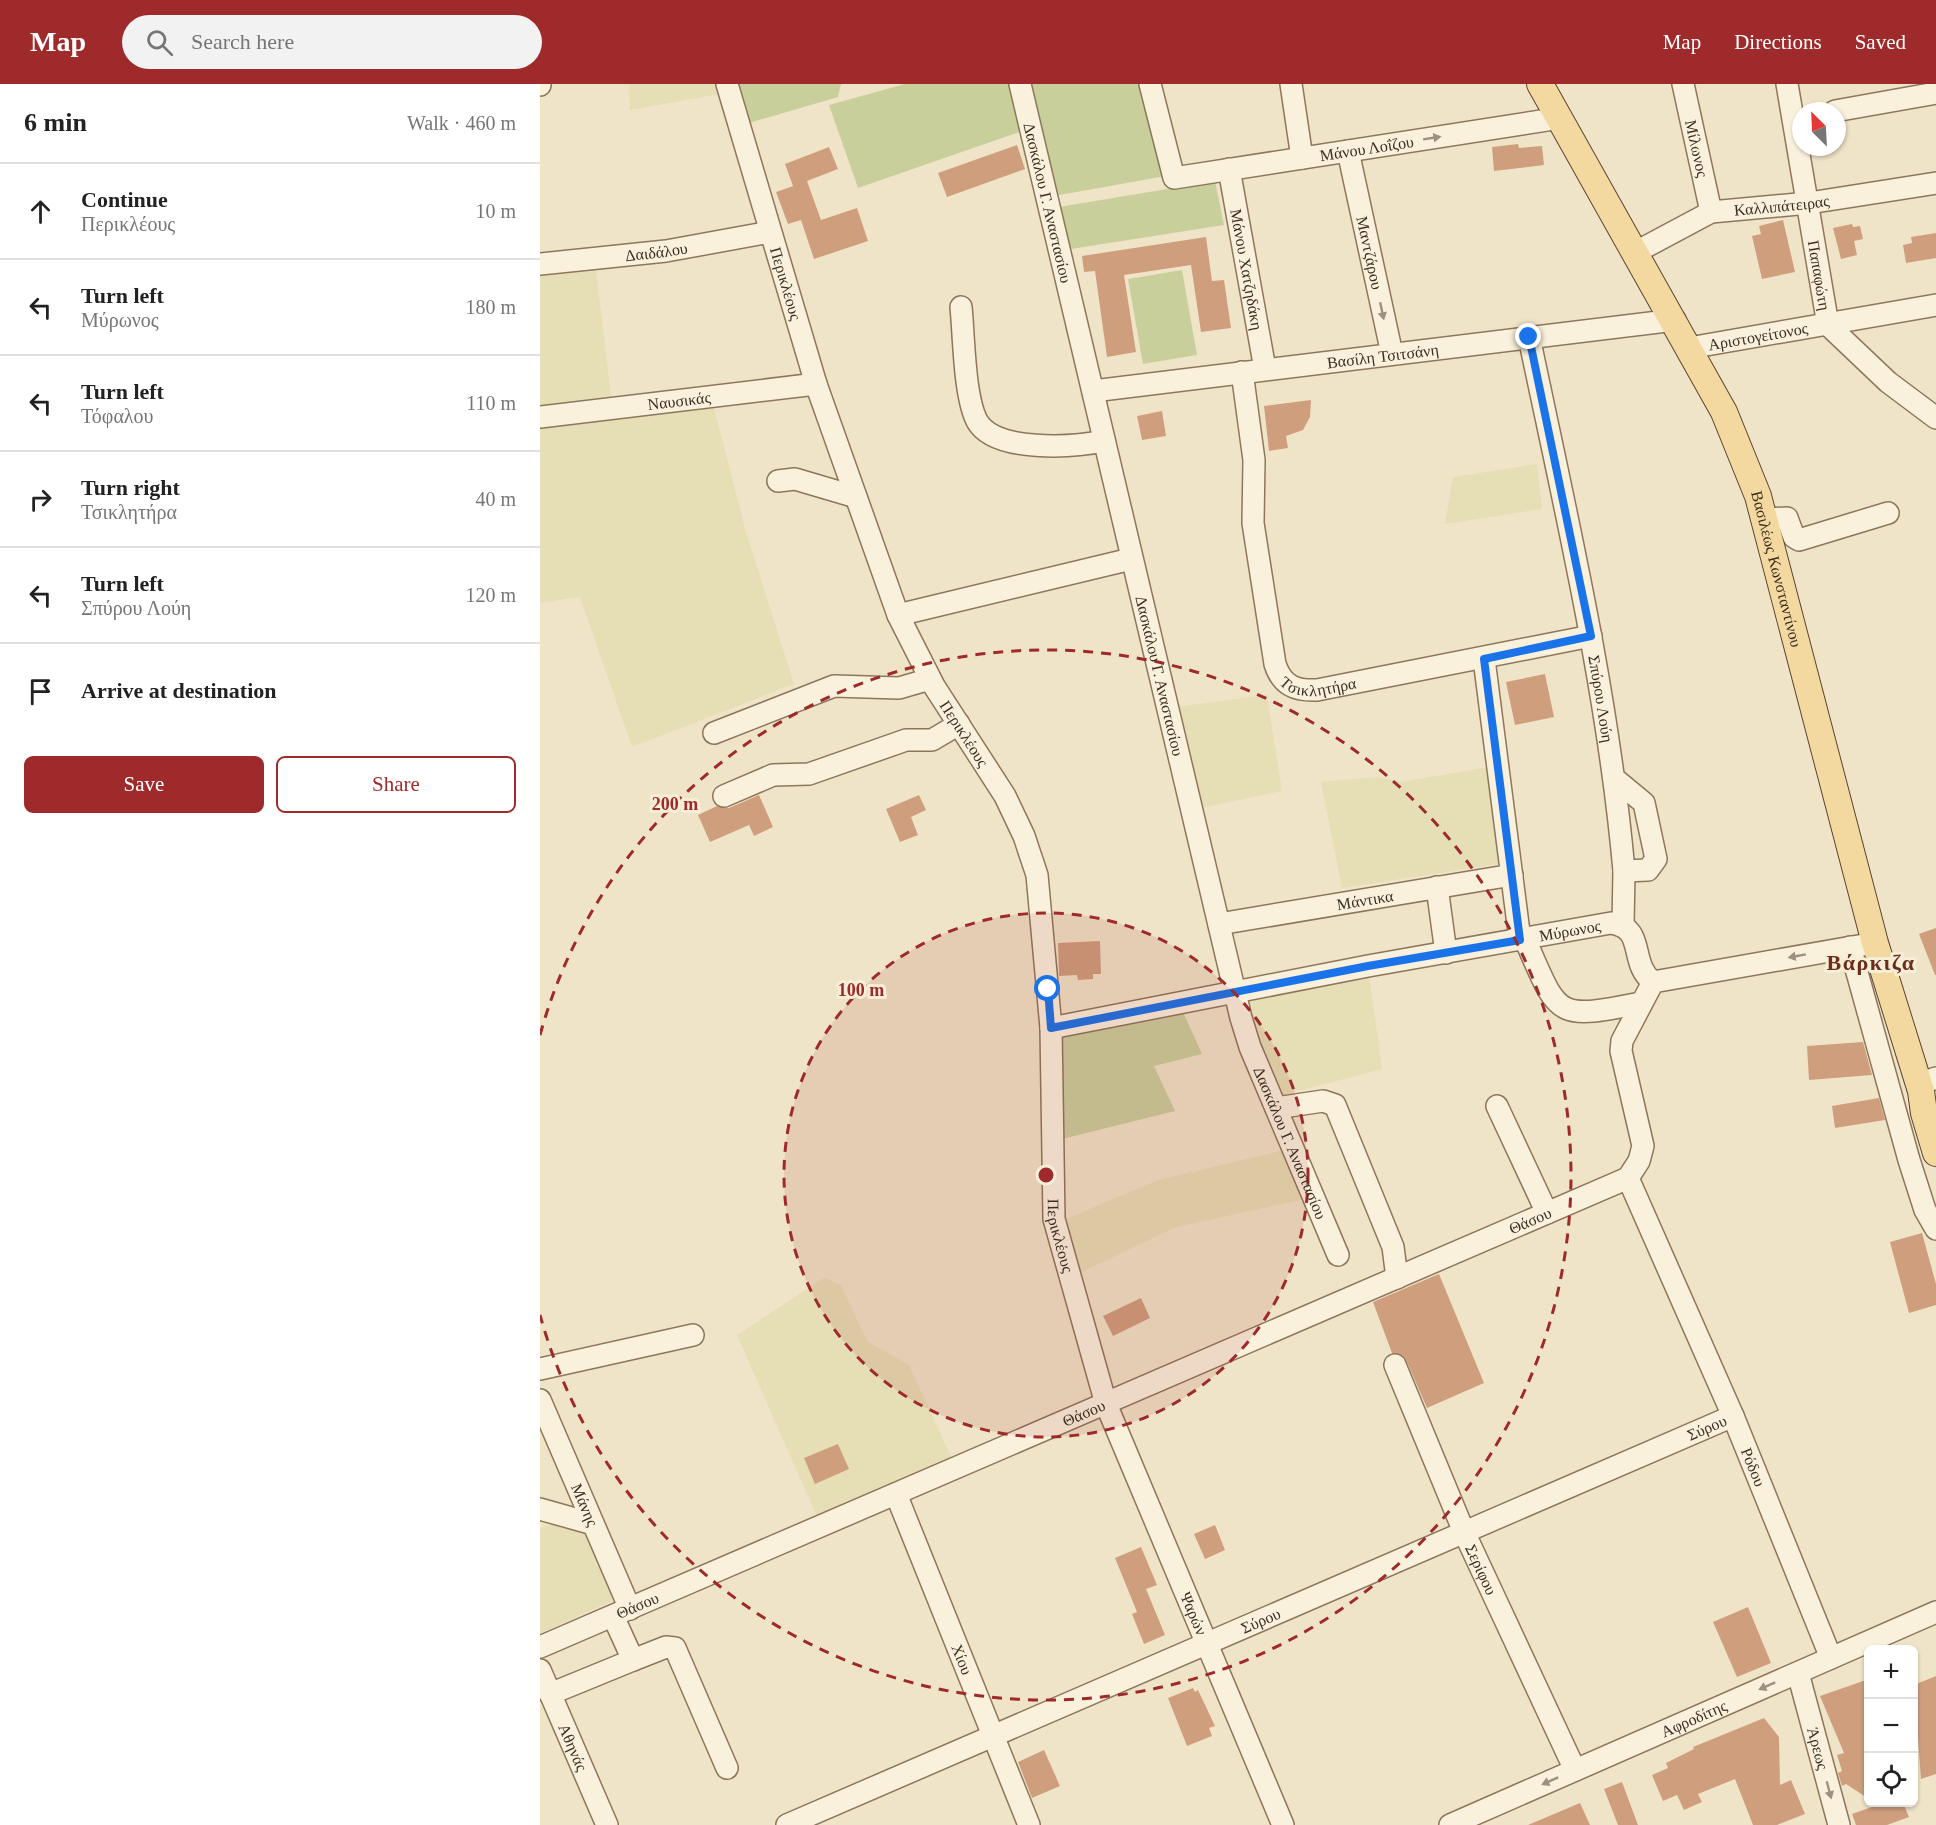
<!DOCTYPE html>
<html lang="en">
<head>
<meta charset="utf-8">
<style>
  body { margin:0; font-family:"Times New Roman",serif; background:#f2f2f2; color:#222 }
  .controls { position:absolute; right:18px; bottom:18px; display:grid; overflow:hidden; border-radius:9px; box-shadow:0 2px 4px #0004 }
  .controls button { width:54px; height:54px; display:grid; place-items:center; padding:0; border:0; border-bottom:2px solid #e0e0e0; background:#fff; color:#222; font:30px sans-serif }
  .compass { position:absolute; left:1252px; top:18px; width:54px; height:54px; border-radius:50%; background:#fff; box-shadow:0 2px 4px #0004; rotate:336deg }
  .stop { position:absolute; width:18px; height:18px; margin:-14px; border:4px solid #1a73e8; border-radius:50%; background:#fff }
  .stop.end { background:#1a73e8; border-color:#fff; box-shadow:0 2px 6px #0008 }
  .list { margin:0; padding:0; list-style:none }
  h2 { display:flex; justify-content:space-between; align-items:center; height:78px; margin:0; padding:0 24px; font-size:26px }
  h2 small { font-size:20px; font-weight:400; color:#767676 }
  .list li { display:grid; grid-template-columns:39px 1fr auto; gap:18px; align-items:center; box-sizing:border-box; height:96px; padding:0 24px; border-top:2px solid #e0e0e0 }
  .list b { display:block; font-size:22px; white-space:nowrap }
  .list p { margin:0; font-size:20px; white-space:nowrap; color:#767676 }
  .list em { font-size:20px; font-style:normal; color:#767676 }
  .actions { display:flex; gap:12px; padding:18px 24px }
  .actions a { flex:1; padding:14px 0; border:2px solid #9e2a2b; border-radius:9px; text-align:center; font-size:21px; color:#9e2a2b }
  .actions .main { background:#9e2a2b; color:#fff }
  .icon { flex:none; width:33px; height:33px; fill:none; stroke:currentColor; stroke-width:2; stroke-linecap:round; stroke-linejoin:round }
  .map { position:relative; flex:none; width:1396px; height:1741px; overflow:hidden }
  header { display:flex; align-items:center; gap:36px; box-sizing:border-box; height:84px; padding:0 30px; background:#9e2a2b; color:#fff }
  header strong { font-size:28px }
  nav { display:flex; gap:33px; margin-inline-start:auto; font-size:21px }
  .search { width:420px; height:54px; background:#f2f2f2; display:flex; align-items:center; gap:15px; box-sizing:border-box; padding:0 21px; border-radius:33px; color:#767676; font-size:22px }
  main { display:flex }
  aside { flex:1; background:#fff }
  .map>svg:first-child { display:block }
  .farmland { fill:#e6deb5 }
  .green { fill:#c9cf9b }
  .building { fill:#cf9f7d }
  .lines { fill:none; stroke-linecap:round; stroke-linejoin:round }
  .minor-casing { stroke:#8d765c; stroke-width:24 }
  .major-casing { stroke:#5b4430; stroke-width:28 }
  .minor { stroke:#faf1dc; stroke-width:21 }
  .major { stroke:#f3d9a0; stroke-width:26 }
  .oneway { fill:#9c907e }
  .route { stroke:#1a73e8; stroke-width:8 }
  .ring { fill:none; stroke:#9e2a2b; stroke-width:3; stroke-dasharray:10 8 }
  .labels { text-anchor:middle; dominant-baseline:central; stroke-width:6; stroke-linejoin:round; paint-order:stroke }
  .street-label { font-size:16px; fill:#3d2e20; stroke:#f7eed8 }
  .district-label { font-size:22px; font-weight:bold; letter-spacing:1.5px; fill:#6b2e1e; stroke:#f7eed8 }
  .centre { fill:#9e2a2b; stroke:#f7eed8; stroke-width:3 }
  .ring-label { font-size:18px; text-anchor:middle; font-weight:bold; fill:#9e2a2b; stroke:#f7eed8; stroke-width:6; stroke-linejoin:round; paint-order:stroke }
</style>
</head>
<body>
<header>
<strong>Map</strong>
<div class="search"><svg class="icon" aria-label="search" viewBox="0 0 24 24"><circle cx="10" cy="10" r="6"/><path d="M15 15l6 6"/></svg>Search here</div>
<nav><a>Map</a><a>Directions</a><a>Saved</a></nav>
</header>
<main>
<aside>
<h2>6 min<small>Walk · 460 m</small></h2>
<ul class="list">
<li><svg class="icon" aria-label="ahead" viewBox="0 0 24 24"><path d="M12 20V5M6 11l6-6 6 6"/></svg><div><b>Continue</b><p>Περικλέους</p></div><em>10 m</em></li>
<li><svg class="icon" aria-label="left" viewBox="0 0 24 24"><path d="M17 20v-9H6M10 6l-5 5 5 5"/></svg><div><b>Turn left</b><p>Μύρωνος</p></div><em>180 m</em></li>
<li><svg class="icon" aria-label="left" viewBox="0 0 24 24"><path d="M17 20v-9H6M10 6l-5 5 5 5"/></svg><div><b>Turn left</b><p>Τόφαλου</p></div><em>110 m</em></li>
<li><svg class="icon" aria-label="right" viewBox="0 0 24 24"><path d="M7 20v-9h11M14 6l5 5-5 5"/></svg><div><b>Turn right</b><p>Τσικλητήρα</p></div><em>40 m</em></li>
<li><svg class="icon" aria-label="left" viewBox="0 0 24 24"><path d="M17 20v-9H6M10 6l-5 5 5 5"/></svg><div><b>Turn left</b><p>Σπύρου Λούη</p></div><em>120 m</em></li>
<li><svg class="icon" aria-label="arrive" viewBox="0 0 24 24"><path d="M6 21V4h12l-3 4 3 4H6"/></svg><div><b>Arrive at destination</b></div></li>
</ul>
<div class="actions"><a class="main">Save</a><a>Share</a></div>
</aside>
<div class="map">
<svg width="1396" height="1741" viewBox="0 0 1396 1741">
  <rect width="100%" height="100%" fill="#f0e4c8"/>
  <g class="farmland">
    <path d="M89,0H177L180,10L90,26Z"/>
    <path d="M56,187L74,336L174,324L206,448L254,600L92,663L40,513L0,519V191Z"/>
    <path d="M997,380L1002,425L905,440L913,393Z"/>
    <path d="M727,611L742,707L661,724L636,623Z"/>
    <path d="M949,683L965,779L802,804L781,698L838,693L861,698Z"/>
    <path d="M828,882L842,985L732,1014L696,908Z"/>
    <path d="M753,1064L774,1113L636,1143L540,1189L526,1135L618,1096Z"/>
    <path d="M284,1194L301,1201L327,1257L369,1281L413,1377L278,1435L197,1251Z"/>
    <path d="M41,1428L79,1514L0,1549V1444Z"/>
  </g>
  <g class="green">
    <path d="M198,0H301L298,13L209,39Z"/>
    <path d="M365,0H603L626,92L514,112L497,42L318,104L289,21Z"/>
    <path d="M675,97L684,141L531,165L519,123Z"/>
    <path d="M642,186L657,271L603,280L588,195Z"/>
    <path d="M639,919L662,970L614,982L635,1027L522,1055L518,939Z"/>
  </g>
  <g class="building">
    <path d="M978,60L979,64L1002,62L1004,81L954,87L952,63Z"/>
    <path d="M477,61L485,85L407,113L398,89Z"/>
    <path d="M289,63L298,85L267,97L281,136L317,124L328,157L274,175L261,136L248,140L236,108L253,102L245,80Z"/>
    <path d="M1243,136L1255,188L1222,195L1212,152L1221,150L1219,142Z"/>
    <path d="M1312,140L1313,143L1320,142L1323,155L1314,157L1317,171L1301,175L1293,144Z"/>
    <path d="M1396,149V174L1366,179L1363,161L1372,159L1371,153Z"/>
    <path d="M666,153L672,197L684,196L691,244L661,248L651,181L584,191L596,268L567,273L555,187L544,188L542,172Z"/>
    <path d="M771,316L770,333L763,346L746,352L748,364L729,367L724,322Z"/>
    <path d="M622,327L626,352L602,356L597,332Z"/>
    <path d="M1005,590L1014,633L975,641L966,598Z"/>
    <path d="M219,711L233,743L214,752L209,741L170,758L158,731L177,722L189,724Z"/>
    <path d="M379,711L386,726L371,733L378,751L360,758L346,725Z"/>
    <path d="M1396,844V891H1395L1379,850Z"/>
    <path d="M560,857L561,890H553V895L538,896L537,891L519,892L518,859Z"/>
    <path d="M1323,958L1332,991L1269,996L1267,962Z"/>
    <path d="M1339,1014L1345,1036L1295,1044L1292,1022Z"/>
    <path d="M1382,1149L1396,1200V1221L1369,1229L1350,1158Z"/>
    <path d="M899,1190L944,1299L887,1324L866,1276L862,1271L852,1269L833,1218Z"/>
    <path d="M601,1214L610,1234L573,1252L563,1232Z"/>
    <path d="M298,1360L309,1385L275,1400L264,1374Z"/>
    <path d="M675,1441L685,1466L665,1475L654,1450Z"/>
    <path d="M601,1463L617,1501L606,1505L625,1551L604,1560L592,1530L597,1528L575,1474Z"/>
    <path d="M1208,1523L1231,1579L1197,1593L1173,1538Z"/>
    <path d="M1396,1592V1690L1381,1695L1378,1653L1374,1641V1601Z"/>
    <path d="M1329,1595V1715L1306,1700L1302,1702L1298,1689L1302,1687L1297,1671L1304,1669L1280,1612Z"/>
    <path d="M653,1604L655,1608L658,1606L675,1642L669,1644L672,1652L647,1662L628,1614Z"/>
    <path d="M1224,1634L1239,1653L1240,1701L1251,1696L1265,1730L1237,1741H1213L1195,1695L1158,1710L1162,1718L1144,1726L1137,1711L1123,1717L1112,1691L1128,1684L1126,1679L1154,1665L1153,1663Z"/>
    <path d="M504,1666L520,1702L492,1714L478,1678Z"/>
    <path d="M1082,1698L1098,1741H1078L1064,1705Z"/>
    <path d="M1040,1719L1050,1741H988Z"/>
    <path d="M1343,1719H1363L1369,1733L1347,1741H1316L1312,1730Z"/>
  </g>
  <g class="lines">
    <g class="minor-casing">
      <g id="minor">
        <path id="s1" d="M187,0L276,300L358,531L394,602L465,712L484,752L497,791L511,944L514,1135L566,1320L743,1741"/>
        <path id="s2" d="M480,0L701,934L710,963L798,1171"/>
        <path id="s3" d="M610,0L634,94L1020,34"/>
        <path d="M751,0L762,74"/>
        <path id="s4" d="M1143,0L1171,128"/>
        <path id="s5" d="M1247,0L1288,241L1348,298L1396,334"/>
        <path d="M0,1V0"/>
        <path d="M1295,27L1396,9"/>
        <path id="s6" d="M808,67L852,270"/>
        <path id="s7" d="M689,85L725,285"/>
        <path id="s8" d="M1096,168L1171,128L1269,119L1396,99"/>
        <path id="s9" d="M0,180L126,167L230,148"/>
        <path d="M421,223C424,252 424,312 437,337C455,369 534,363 564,357"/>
        <path id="s10" d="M989,253C1026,430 1068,607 1084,787L1108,786L1116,775L1104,719L1075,695"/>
        <path id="s11" d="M1149,264L1396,221"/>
        <path id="s12" d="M702,288L714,376L713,439L735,580C742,602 756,607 777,606L1051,552"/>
        <path id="s13" d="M553,307L1135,236"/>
        <path id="s14" d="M0,333L276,300"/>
        <path d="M238,397L255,395L316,413"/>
        <path d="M1224,435L1247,434L1254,453L1259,456L1348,429"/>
        <path d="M358,531L591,475"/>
        <path d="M944,575L980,856"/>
        <path d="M174,649L294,602L359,604L390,595"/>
        <path d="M184,712L233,691L269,690L366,656H392L419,640"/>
        <path d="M897,803L906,869"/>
        <path id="s15" d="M679,840L972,791"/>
        <path d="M1083,841L1084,787"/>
        <path d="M985,855C1019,934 1015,936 1101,919"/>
        <path d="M1310,863L1369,1076L1385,1126L1396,1145"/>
        <path id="s16" d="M511,944L828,882L1071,839C1107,844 1088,879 1113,898L1335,859"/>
        <path d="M1379,1000L1396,994"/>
        <path d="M957,1022L1007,1129"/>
        <path d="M736,1024L783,1017L795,1021L853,1163L857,1194"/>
        <path id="s17" d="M1088,1094L1193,1332L1291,1574"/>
        <path d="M1088,1094L1099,1077L1103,1062L1081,967L1082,957L1113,898"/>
        <path id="s18" d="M855,1281L924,1448L1035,1686"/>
        <path d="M0,1285L153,1251"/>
        <path id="s19" d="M0,1316L90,1525"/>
        <path id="s20" d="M356,1410L489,1741"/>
        <path d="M0,1425L53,1440"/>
        <path id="s21" d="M0,1563L1088,1094"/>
        <path d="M93,1576L126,1563L135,1564L187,1684"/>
        <path id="s22" d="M0,1586L67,1741"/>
        <path id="s23" d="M1258,1589L1299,1741"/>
        <path d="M10,1610L93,1576L73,1532"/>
        <path id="s24" d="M247,1741L1193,1332"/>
        <path id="s25" d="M910,1741L1396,1528"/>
      </g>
    </g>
    <g class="major-casing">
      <g id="major">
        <path id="s26" d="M1000,0L1184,328L1218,412L1335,859L1381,1007L1384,1029L1396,1069"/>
      </g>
    </g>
    <use href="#minor" class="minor"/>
    <use href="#major" class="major"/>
  </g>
  <defs><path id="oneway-solid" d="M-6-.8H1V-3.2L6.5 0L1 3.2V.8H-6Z" transform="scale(1.5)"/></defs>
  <g class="oneway">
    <use href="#oneway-solid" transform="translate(892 54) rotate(-9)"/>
    <use href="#oneway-solid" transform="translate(842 227) rotate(78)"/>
    <use href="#oneway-solid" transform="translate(1257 872) rotate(170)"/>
    <use href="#oneway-solid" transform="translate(1227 1602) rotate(156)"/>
    <use href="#oneway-solid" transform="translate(1010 1697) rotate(156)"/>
    <use href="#oneway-solid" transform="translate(1289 1706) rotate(75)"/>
  </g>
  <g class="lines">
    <path class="route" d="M508,905L511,944L828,882L980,856L944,575L1051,552L989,253"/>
  </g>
  <circle cx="506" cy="1091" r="262" fill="#9e2a2b" fill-opacity=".12"/>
  <g class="ring">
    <circle cx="506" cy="1091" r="262"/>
    <path d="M0 951A525 525 0 1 1 0 1231"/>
  </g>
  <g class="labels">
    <g class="street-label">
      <text stroke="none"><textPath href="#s3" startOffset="292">Μάνου Λοΐζου</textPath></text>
      <text stroke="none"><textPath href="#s4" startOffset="66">Μίλωνος</textPath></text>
      <text stroke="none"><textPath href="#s2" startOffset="122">Δασκάλου Γ. Αναστασίου</textPath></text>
      <text stroke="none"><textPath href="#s8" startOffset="156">Καλλιπάτειρας</textPath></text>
      <text stroke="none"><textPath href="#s9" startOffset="117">Δαιδάλου</textPath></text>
      <text stroke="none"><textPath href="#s6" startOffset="104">Μαντζάρου</textPath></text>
      <text stroke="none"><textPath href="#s7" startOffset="102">Μάνου Χατζηδάκη</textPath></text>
      <text stroke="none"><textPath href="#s5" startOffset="194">Παπαφώτη</textPath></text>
      <text stroke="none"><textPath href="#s1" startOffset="208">Περικλέους</textPath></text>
      <text stroke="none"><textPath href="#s11" startOffset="70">Αριστογείτονος</textPath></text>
      <text stroke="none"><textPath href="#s13" startOffset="292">Βασίλη Τσιτσάνη</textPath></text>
      <text stroke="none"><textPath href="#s14" startOffset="140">Ναυσικάς</textPath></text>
      <text stroke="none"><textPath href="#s26" startOffset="542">Βασιλέως Κωνσταντίνου</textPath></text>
      <text stroke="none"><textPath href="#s2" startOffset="608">Δασκάλου Γ. Αναστασίου</textPath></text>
      <text stroke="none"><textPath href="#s12" startOffset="350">Τσικλητήρα</textPath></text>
      <text stroke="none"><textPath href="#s10" startOffset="369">Σπύρου Λούη</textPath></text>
      <text stroke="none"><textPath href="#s1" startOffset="694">Περικλέους</textPath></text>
      <text stroke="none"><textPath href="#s15" startOffset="148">Μάντικα</textPath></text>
      <text stroke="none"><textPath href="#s16" startOffset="528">Μύρωνος</textPath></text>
      <text stroke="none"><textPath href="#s2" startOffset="1094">Δασκάλου Γ. Αναστασίου</textPath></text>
      <text stroke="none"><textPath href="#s21" startOffset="1078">Θάσου</textPath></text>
      <text stroke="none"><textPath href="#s1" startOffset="1216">Περικλέους</textPath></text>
      <text stroke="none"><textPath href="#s21" startOffset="592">Θάσου</textPath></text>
      <text stroke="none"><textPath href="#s24" startOffset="1002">Σύρου</textPath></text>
      <text stroke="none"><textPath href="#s17" startOffset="315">Ρόδου</textPath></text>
      <text stroke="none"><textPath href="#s19" startOffset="114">Μάνης</textPath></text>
      <text stroke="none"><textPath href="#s18" startOffset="222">Σερίφου</textPath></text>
      <text stroke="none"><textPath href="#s21" startOffset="106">Θάσου</textPath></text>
      <text stroke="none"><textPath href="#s1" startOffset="1618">Ψαρών</textPath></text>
      <text stroke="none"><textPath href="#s24" startOffset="516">Σύρου</textPath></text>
      <text stroke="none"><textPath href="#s20" startOffset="178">Χίου</textPath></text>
      <text stroke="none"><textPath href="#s25" startOffset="266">Αφροδίτης</textPath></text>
      <text stroke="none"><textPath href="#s22" startOffset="84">Αθηνάς</textPath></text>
      <text stroke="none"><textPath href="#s23" startOffset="78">Άρεως</textPath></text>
    </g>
    <g class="district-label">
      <text x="1331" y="878">Βάρκιζα</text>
    </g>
  </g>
  <circle cx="506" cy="1091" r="9" class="centre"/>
  <g class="ring-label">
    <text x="135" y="726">200 m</text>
    <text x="321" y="912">100 m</text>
  </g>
</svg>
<div class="controls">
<button>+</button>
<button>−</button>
<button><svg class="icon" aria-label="locate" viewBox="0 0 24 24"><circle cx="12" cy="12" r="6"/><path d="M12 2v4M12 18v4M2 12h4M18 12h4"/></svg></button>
</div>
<svg class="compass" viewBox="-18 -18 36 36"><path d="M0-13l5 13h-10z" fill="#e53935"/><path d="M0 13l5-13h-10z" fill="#767676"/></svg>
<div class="stop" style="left:508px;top:905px"></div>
<div class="stop end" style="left:989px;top:253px"></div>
</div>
</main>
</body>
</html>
